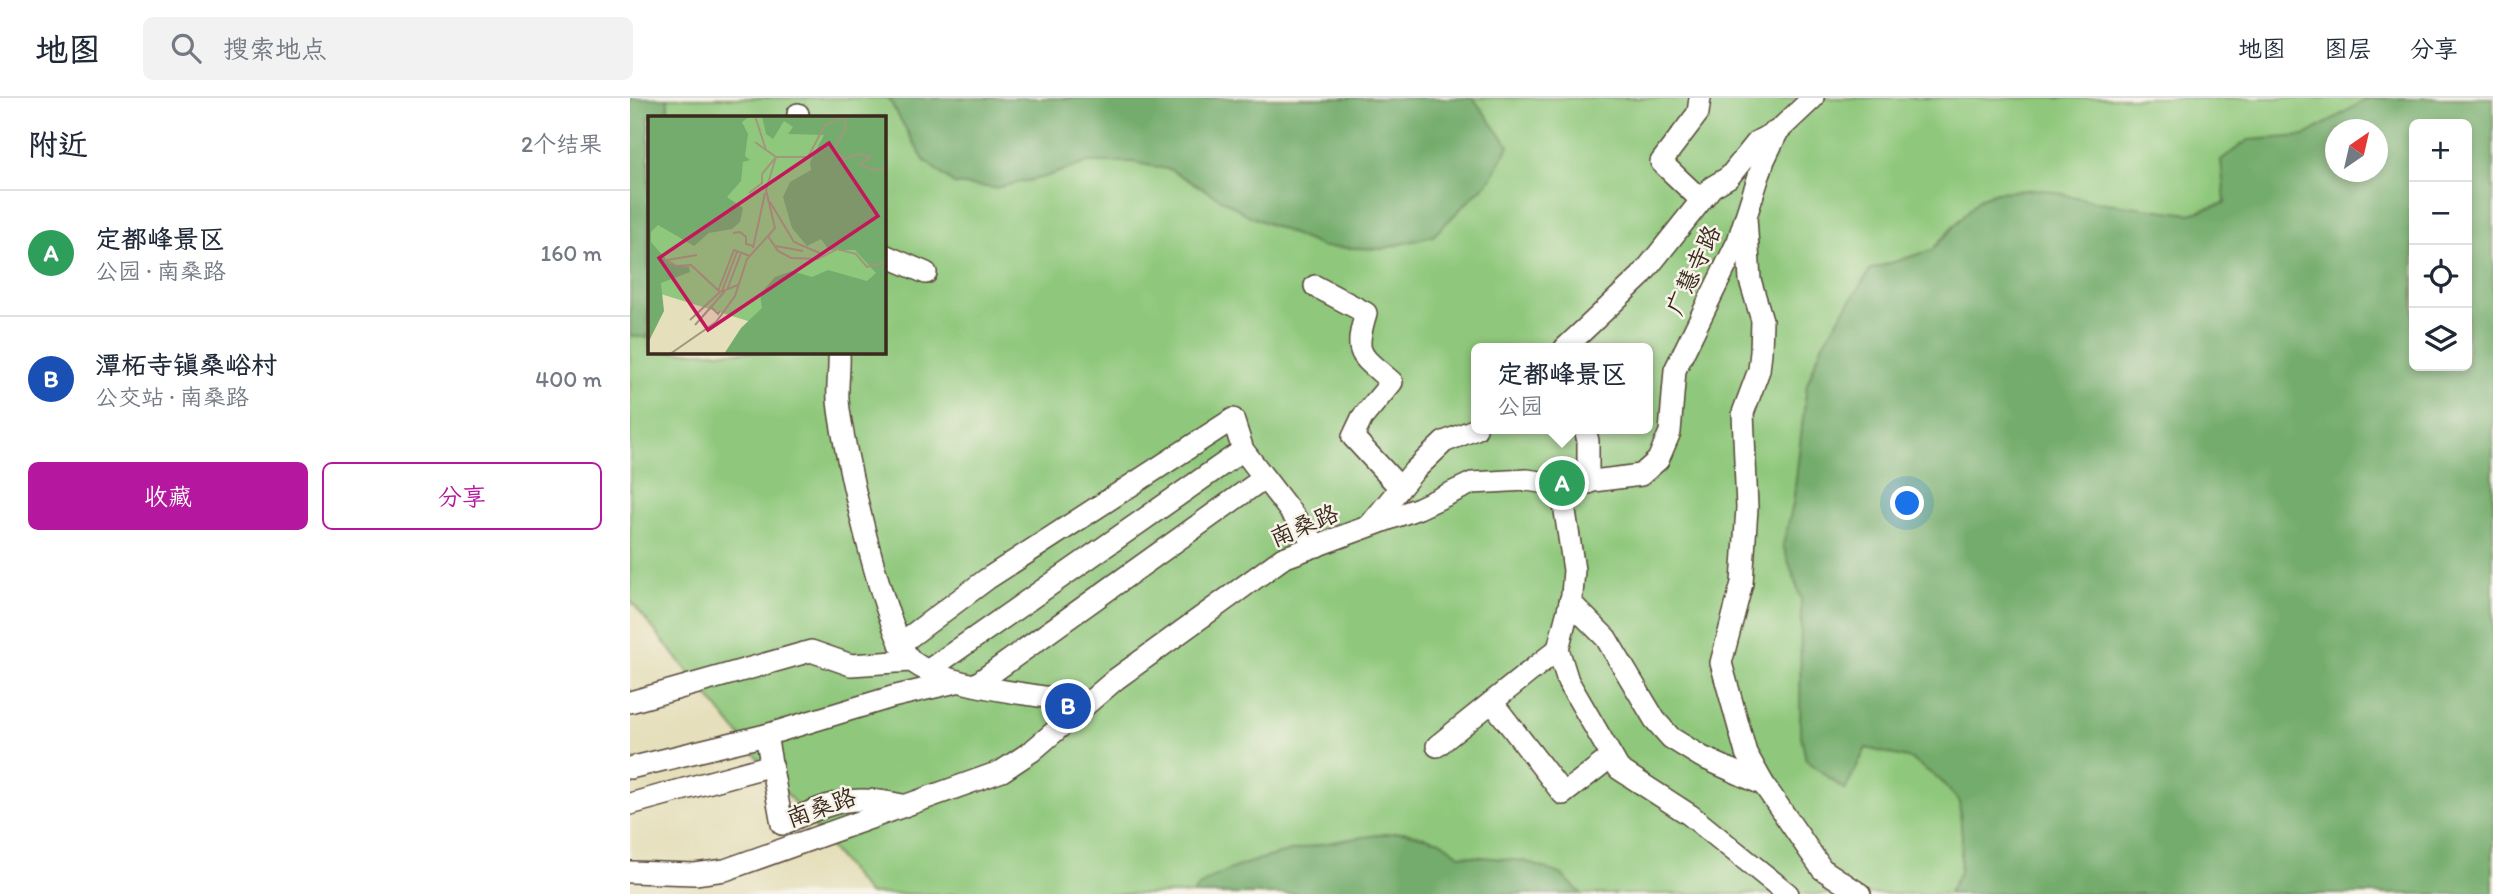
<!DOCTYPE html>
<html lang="zh">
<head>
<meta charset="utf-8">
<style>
  body { margin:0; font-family:Itim,"LXGW WenKai TC",sans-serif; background:#f2f2f3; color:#1f2937 }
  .controls { position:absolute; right:21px; top:21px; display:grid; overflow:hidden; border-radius:10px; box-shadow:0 4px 10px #0003 }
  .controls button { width:63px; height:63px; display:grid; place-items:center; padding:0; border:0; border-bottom:2px solid #e0e1e3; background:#fff; color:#1f2937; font:35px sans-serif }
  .compass { position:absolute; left:1695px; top:21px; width:63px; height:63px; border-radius:50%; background:#fff; box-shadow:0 4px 10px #0003; rotate:34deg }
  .you { position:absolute; left:1278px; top:406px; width:24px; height:24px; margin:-18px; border:5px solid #fff; border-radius:50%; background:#1a73e8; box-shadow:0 0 0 10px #1a73e833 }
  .badge { display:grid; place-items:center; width:46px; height:46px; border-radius:50%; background:#b5179e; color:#fff; font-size:23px; font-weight:700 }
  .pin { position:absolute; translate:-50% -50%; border:4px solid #fff; box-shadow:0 2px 7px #0006 }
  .popup { position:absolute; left:841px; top:245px; width:182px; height:91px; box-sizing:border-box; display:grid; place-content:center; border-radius:10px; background:#fff; filter:drop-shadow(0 2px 5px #0005); font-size:23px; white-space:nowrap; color:#747a83 }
  .popup b { font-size:26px; color:#1f2937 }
  .popup::after { content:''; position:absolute; left:50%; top:100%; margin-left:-14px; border:14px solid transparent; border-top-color:#fff }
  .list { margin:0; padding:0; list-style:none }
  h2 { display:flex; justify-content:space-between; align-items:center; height:91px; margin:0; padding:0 28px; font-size:30px }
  h2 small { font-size:23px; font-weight:400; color:#747a83 }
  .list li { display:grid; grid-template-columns:46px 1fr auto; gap:21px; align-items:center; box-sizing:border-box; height:126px; padding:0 28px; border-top:2px solid #e0e1e3 }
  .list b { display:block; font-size:26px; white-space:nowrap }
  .list p { margin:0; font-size:23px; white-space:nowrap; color:#747a83 }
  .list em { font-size:23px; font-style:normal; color:#747a83 }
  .actions { display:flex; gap:14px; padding:21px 28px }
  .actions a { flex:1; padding:16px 0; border:2px solid #b5179e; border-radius:10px; text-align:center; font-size:24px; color:#b5179e }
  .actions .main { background:#b5179e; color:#fff }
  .icon { flex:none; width:38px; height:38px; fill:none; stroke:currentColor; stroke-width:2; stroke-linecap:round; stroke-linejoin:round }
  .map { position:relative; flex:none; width:1863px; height:796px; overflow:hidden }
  header { display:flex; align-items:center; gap:42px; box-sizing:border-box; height:98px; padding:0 35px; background:#fff; border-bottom:2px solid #e0e1e3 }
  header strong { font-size:33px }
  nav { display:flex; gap:38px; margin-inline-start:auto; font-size:24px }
  .search { width:490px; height:63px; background:#f2f2f3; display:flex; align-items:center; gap:18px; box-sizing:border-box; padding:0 24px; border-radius:10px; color:#747a83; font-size:26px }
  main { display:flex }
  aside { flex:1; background:#fff }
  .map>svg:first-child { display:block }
  .green { fill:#8fc87c; stroke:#65794d; stroke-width:2; fill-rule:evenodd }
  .forest { fill:#73ac6c; stroke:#576b45; stroke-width:2; fill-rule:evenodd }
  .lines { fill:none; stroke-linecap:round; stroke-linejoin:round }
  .minor-casing { stroke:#544536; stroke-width:24 }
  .minor { stroke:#fff; stroke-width:21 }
  .labels { text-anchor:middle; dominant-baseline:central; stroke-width:5; stroke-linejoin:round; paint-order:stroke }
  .street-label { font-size:24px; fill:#3b2a1e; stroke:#f7f3e8 }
  .inset-road { fill:none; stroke:#a1977c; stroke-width:2 }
  .view { fill:#c2185b; fill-opacity:0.15; stroke:#c2185b; stroke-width:3.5 }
  .inset-edge { fill:none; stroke:#3b2a1e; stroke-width:3.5 }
</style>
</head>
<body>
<header>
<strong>地图</strong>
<div class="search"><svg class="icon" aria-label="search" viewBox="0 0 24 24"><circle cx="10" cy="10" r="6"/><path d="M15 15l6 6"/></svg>搜索地点</div>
<nav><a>地图</a><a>图层</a><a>分享</a></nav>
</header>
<main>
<aside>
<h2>附近<small>2个结果</small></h2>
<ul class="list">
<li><span class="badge" style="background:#2e9e5b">A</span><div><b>定都峰景区</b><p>公园 · 南桑路</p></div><em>160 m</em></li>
<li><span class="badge" style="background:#1a4fb4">B</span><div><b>潭柘寺镇桑峪村</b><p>公交站 · 南桑路</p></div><em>400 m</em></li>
</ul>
<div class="actions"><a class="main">收藏</a><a>分享</a></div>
</aside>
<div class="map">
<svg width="1863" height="796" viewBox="0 0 1863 796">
  <rect width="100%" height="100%" fill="#f7f3e8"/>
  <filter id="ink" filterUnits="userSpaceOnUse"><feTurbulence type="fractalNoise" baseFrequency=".0143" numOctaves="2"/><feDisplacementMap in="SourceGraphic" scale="14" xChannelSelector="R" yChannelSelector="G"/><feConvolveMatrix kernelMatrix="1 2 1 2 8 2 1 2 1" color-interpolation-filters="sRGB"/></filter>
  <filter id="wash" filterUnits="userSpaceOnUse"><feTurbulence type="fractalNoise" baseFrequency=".00686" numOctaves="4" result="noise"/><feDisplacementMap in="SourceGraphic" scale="28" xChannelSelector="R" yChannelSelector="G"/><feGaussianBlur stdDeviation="1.57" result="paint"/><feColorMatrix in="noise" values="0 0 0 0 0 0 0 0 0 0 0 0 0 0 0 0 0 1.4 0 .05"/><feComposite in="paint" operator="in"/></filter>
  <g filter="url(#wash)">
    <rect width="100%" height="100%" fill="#e5dfbb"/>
    <path class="green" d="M0,0H1863V796H238L0,502ZM19,19H254V254H19ZM1784,26H1837V268H1784ZM1706,32H1748V74H1706ZM846,250H1018V331H846Z"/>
    <g class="forest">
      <path d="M0,0H38V19H19L18,240L0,237Z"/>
      <path d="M258,0H843L879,48L861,81L803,138L751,151L693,149L620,118L541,72L502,64H459L415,79L365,90L324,86L294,62Z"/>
      <path d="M1739,0H1863V796H1318L1330,774L1332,739L1329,703L1310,682L1281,661L1236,650L1215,692L1176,662L1170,633L1171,501L1153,447L1163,406L1177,286L1193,245L1241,171L1302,152L1349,101L1366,94L1411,91L1468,104L1560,116L1595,105L1591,62L1618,42L1674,38ZM1837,26V268H1784V26ZM1706,32H1748V74H1706Z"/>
      <path d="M775,734L810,743L830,757L894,763L931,776L952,796H563C586,761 731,737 775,734Z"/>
    </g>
  </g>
  <g filter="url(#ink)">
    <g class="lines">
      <g class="minor-casing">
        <g id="minor">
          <path d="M1070,0L1068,15L1031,64L1071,102"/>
          <path d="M168,19V16"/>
          <path d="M1116,119L1120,182L1132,222L1131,254L1129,272L1113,315L1117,410L1112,485L1091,565L1116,655L1134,687L1192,771L1230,796"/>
          <path d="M254,157L296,175"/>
          <path d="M685,188L736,215C723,258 730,256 762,284L732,320L723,339L770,390"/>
          <path d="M935,250L1011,178L1082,89L1099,79L1128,43L1147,33"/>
          <path d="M209,254C210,270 207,286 208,302C211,343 255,538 281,562C309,589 415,598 456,605"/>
          <path d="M955,331L958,343V385"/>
          <path d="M931,387L1011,377L1028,362L1040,334L1045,272L1108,143L1134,62L1148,33L1183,0"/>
          <path d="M739,428L784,373L814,344L846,331"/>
          <path d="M940,504L976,540L1025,622L1041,640L1072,659L1134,687"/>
          <path d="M270,546L357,481L603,321L613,352L687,448"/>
          <path d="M300,571L613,352"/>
          <path d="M345,587L634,380"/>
          <path d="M0,604L181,553L221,567L281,563"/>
          <path d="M862,604L933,696L981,659"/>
          <path d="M807,648L928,551"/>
          <path d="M0,670L136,637"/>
          <path d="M0,706L142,667"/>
          <path d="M272,707C218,695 201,705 152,726L136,637L262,599L326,584"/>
          <path d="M0,774L65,776L95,772L372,673L402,653L486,581L653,460L789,410L842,385L897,382L931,387L944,472L942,497L928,551L938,583L989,671L1060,717L1158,796"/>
        </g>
      </g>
      <use href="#minor" class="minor"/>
    </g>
  </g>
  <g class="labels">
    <g class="street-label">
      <text transform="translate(1063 172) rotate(-65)">广慧寺路</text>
      <text transform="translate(674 427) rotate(-23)">南桑路</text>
      <text transform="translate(191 709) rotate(-20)">南桑路</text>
    </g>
  </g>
  <g transform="translate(18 18)">
    <rect width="238" height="238" fill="#e5dfbb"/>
    <path d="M10,0H238V238L174,228L0,174V15Z" fill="#8fc87c"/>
    <path d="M0,0H102L94,6L100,18L97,40L102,44L95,46L93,65L79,81L95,92L92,106L84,113L61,117L46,130L10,109L3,116V126L22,148L41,151L42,156L13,167L16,195L0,227ZM114,0H238V238H76L93,212L114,192L112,178L127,161L144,155L164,161L180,154L219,165L228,157L207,134H181L173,123L159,130L144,112L135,81L142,66L163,54L162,46L176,19L140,18L145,11L136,5L125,23L118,18Z" fill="#73ac6c"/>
    <path class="inset-road" d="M107,0L118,34M101,77L114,67V58L128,41L107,26M122,86L146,126L176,139M85,117L92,116L98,121V128L106,130M120,120L127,112L118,74L128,41H160L177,9L196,1L198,11L186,34L197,43L210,38L222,41L212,48L225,54L238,52M128,130L155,135M105,132L117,77M49,139L19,144L28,150L43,149L72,176L90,169M79,174L93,137M70,175L86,134L102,140M74,175L89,136M72,195L70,198L63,191L77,175M42,204L72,176M47,209L63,191M22,238L68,206L87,180L99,143L120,120L130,135L143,142L170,143L189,133L208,138L219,151L238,146"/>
    <path class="view" d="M181,27L230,100L60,214L11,142Z"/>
    <rect width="238" height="238" class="inset-edge"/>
  </g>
</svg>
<div class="controls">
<button>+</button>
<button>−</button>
<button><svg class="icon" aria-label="locate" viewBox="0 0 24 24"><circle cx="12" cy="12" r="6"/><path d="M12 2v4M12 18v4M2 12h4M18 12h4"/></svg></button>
<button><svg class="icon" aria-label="layers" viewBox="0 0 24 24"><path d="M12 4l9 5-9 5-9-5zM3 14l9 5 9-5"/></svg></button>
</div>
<svg class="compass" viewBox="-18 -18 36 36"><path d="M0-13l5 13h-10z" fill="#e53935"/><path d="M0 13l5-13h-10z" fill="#747a83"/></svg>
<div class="you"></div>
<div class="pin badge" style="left:932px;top:385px;background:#2e9e5b">A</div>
<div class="popup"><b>定都峰景区</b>公园</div>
<div class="pin badge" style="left:438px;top:608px;background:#1a4fb4">B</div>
</div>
</main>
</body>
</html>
